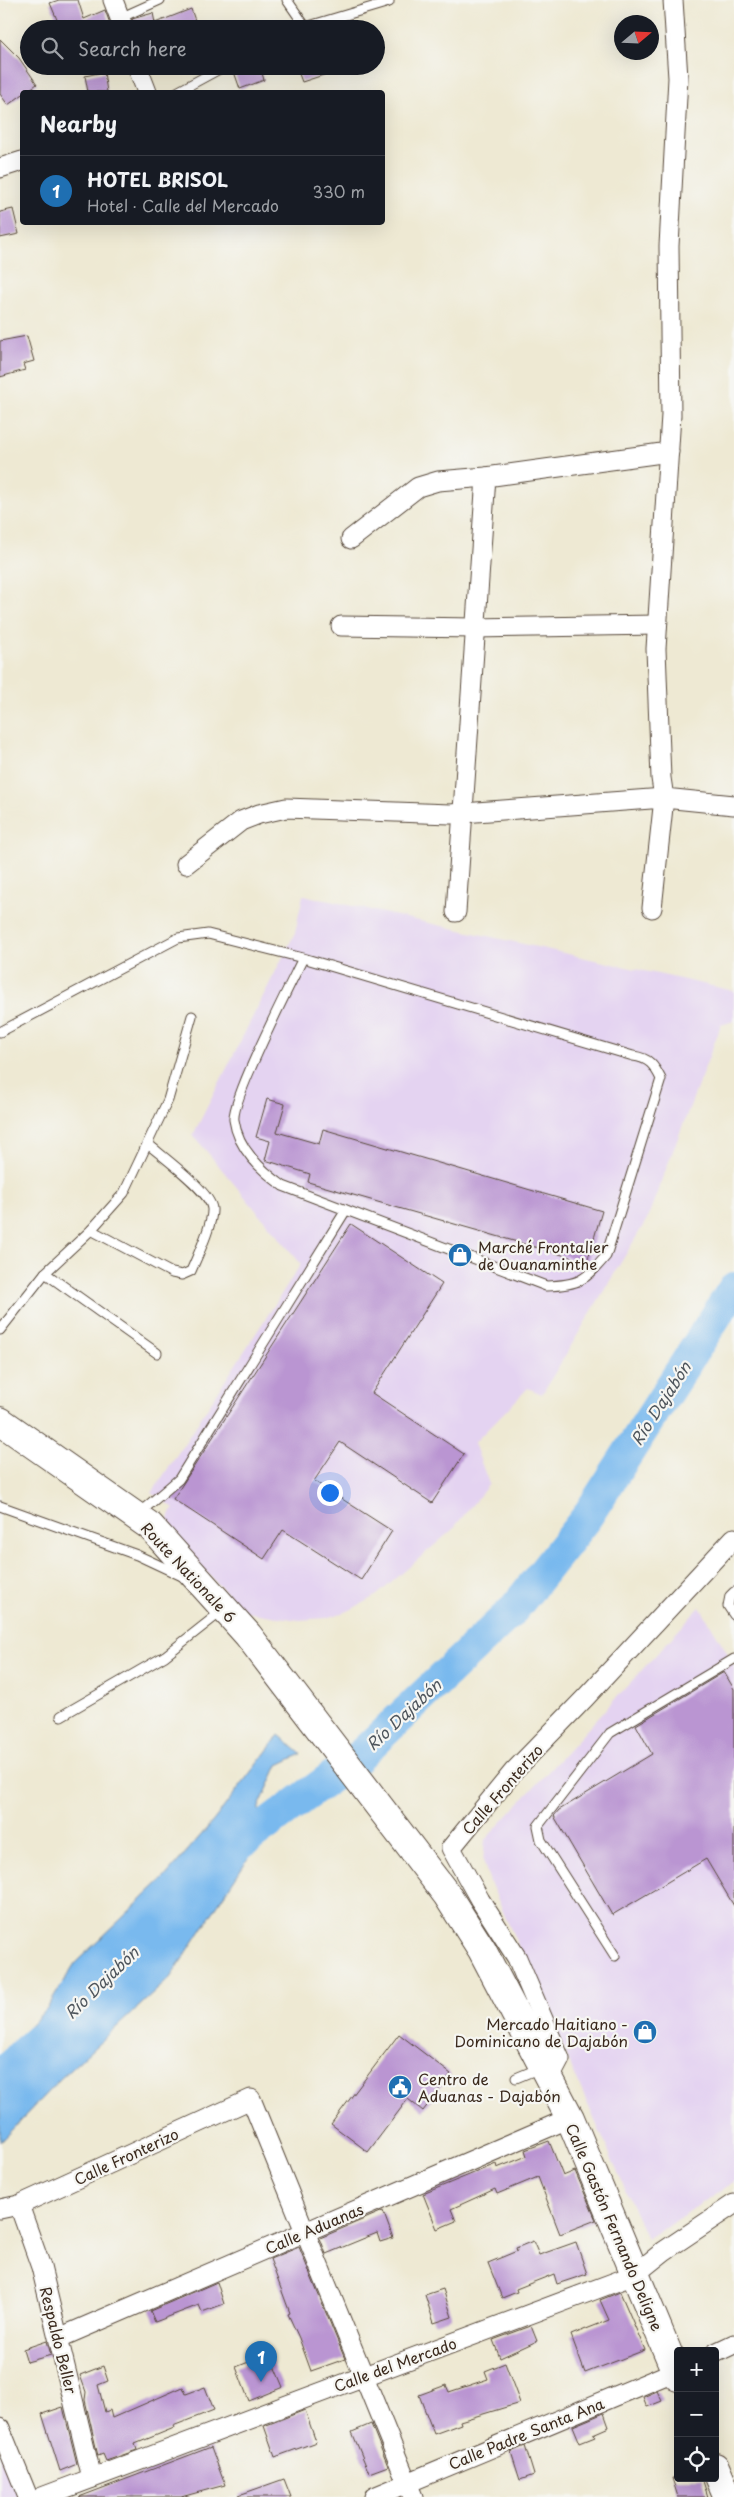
<!DOCTYPE html>
<html lang="en">
<head>
<meta charset="utf-8">
<style>
  body { margin:0; font-family:"Playpen Sans",sans-serif; background:#20242c; color:#f1f3f6 }
  .controls { position:absolute; right:15px; bottom:15px; display:grid; overflow:hidden; border-radius:5px; box-shadow:0 5px 20px #0002 }
  .controls button { width:45px; height:45px; display:grid; place-items:center; padding:0; border:0; border-bottom:1px solid #363941; background:#171b24; color:#f1f3f6; font:25px sans-serif }
  .compass { position:absolute; left:614px; top:15px; width:45px; height:45px; border-radius:50%; background:#171b24; box-shadow:0 5px 20px #0002; rotate:71deg }
  .you { position:absolute; left:329px; top:1492px; width:18px; height:18px; margin:-12px; border:4px solid #fff; border-radius:50%; background:#1a73e8; box-shadow:0 0 0 8px #1a73e833 }
  .badge { display:grid; place-items:center; width:32px; height:32px; border-radius:50%; background:#1f6fb2; color:#fff; font-size:16px; font-weight:700 }
  .pin { position:absolute; translate:-50% -41px; filter:drop-shadow(0 1px 2px #0008) }
  .pin::after { content:''; position:absolute; top:26px; width:18px; height:15px; background:inherit; clip-path:polygon(0 0,100% 0,50% 100%) }
  .list { margin:0; padding:0; list-style:none }
  h2 { display:flex; justify-content:space-between; align-items:center; height:65px; margin:0; padding:0 20px; font-size:21px }
  h2 small { font-size:16px; font-weight:400; color:#9ea1a6 }
  .list li { display:grid; grid-template-columns:32px 1fr auto; gap:15px; align-items:center; box-sizing:border-box; height:70px; padding:0 20px; border-top:1px solid #363941 }
  .list b { display:block; font-size:19px; white-space:nowrap }
  .list p { margin:0; font-size:16px; white-space:nowrap; color:#9ea1a6 }
  .list em { font-size:16px; font-style:normal; color:#9ea1a6 }
  .icon { flex:none; width:28px; height:28px; fill:none; stroke:currentColor; stroke-width:2; stroke-linecap:round; stroke-linejoin:round }
  .map { position:relative; flex:none; width:734px; height:2497px; overflow:hidden }
  .search { position:absolute; background:#171b24; box-shadow:0 5px 20px #0002; left:20px; top:20px; width:365px; height:55px; display:flex; align-items:center; gap:12px; box-sizing:border-box; padding:0 18px; border-radius:28px; color:#9ea1a6; font-size:19px }
  .panel { position:absolute; background:#171b24; box-shadow:0 5px 20px #0002; left:20px; top:90px; width:365px; height:135px; border-radius:5px }
  .map>svg:first-child { display:block }
  .built { fill:#e4d3f1 }
  .water { fill:#79b9ee; stroke:#5a7286 }
  .lines { fill:none; stroke-linecap:round; stroke-linejoin:round }
  .river { stroke:#79b9ee; stroke-width:32 }
  .building { fill:#ba95d2 }
  .service-casing { stroke:#564739; stroke-width:11 }
  .minor-casing { stroke:#564739; stroke-width:21 }
  .primary-casing { stroke:#564739; stroke-width:30 }
  .service { stroke:#fff; stroke-width:9 }
  .minor { stroke:#fff; stroke-width:19 }
  .primary { stroke:#fff; stroke-width:28 }
  .labels { text-anchor:middle; dominant-baseline:central; stroke-width:4.5; stroke-linejoin:round; paint-order:stroke }
  .poi-label { font-size:15px; fill:#3b2a1e; stroke:#f6f6f2; text-anchor:start }
  .street-label { font-size:15px; fill:#3b2a1e; stroke:#f6f6f2 }
  .water-label { font-size:16px; font-style:italic; fill:#4e555c; stroke:#f6f6f2 }
</style>
</head>
<body>
<div class="map">
<svg width="734" height="2497" viewBox="0 0 734 2497">
  <rect width="100%" height="100%" fill="#f6f6f2"/>
  <filter id="ink" filterUnits="userSpaceOnUse"><feTurbulence type="fractalNoise" baseFrequency=".02" numOctaves="2"/><feDisplacementMap in="SourceGraphic" scale="10" xChannelSelector="R" yChannelSelector="G"/><feConvolveMatrix kernelMatrix="1 2 1 2 8 2 1 2 1" color-interpolation-filters="sRGB"/></filter>
  <filter id="wash" filterUnits="userSpaceOnUse"><feTurbulence type="fractalNoise" baseFrequency=".0096" numOctaves="4" result="noise"/><feDisplacementMap in="SourceGraphic" scale="20" xChannelSelector="R" yChannelSelector="G"/><feGaussianBlur stdDeviation="1.12" result="paint"/><feColorMatrix in="noise" values="0 0 0 0 0 0 0 0 0 0 0 0 0 0 0 0 0 1.4 0 .05"/><feComposite in="paint" operator="in"/></filter>
  <g filter="url(#wash)">
    <rect width="100%" height="100%" fill="#eee9d3"/>
    <g class="built">
      <path d="M303,895L734,991V1021L721,1025L647,1219L542,1394L528,1388L474,1443L489,1484L452,1530L377,1595L350,1610L327,1618L299,1620L245,1612L163,1528L174,1508L152,1493L301,1264L193,1135L295,933Z"/>
      <path d="M700,1607L734,1664V2182L647,2239L490,1882L483,1861L485,1840Z"/>
      <path d="M0,2449L19,2497H0Z"/>
    </g>
    <path class="water" d="M279,1735L301,1754L278,1765L259,1807L256,1846L170,1978L60,2079L0,2142V2079L3,2075L7,2051L48,2007L75,1963L164,1878L214,1820Z"/>
    <g class="lines">
      <g class="river">
        <path d="M222,1858L356,1759L513,1610L586,1518L734,1288"/>
        <path d="M0,2074L38,2040"/>
      </g>
    </g>
    <g id="blocks">
      <g class="building">
        <path d="M59,0H78L84,19L105,10L112,29H61L50,3Z"/>
        <path d="M191,9L198,29H135L132,19L153,13L155,23Z"/>
        <path d="M0,39L19,58L37,84L8,105L0,94Z"/>
        <path d="M232,66H260L264,80L240,89Z"/>
        <path d="M296,66H342V69L302,82Z"/>
        <path d="M104,72L107,92H88L85,76Z"/>
        <path d="M13,209L19,234L0,238V212Z"/>
        <path d="M27,336L34,361L23,364L25,370L0,377V341Z"/>
        <path d="M267,1099L285,1104L277,1132L319,1144L323,1129L602,1211L587,1262L308,1182L310,1174L265,1160L270,1141L256,1137Z"/>
        <path d="M351,1224L442,1284L372,1393L464,1454L432,1503L340,1442L314,1481L392,1531L361,1580L283,1530L264,1559L173,1499Z"/>
        <path d="M724,1672L734,1689V1906L706,1859L612,1915L554,1816L559,1810L652,1754L636,1725Z"/>
        <path d="M399,2034L451,2074L423,2111L408,2099L368,2152L331,2124Z"/>
        <path d="M549,2141L563,2176L575,2171L596,2220L560,2234L538,2177L497,2194L495,2189L451,2209L456,2221L437,2229L423,2194L496,2164L497,2168L527,2156L525,2150Z"/>
        <path d="M383,2211L393,2238L380,2242L377,2233L326,2254L320,2238Z"/>
        <path d="M533,2241L539,2255L576,2242L587,2274L557,2284L554,2274L516,2289L517,2292L502,2298L488,2263L517,2251L516,2248Z"/>
        <path d="M299,2247L345,2359L311,2371L299,2338L288,2314L290,2313L270,2259Z"/>
        <path d="M217,2282L224,2304L202,2312L199,2305L155,2322L150,2311Z"/>
        <path d="M443,2289L452,2317L434,2323L425,2295Z"/>
        <path d="M620,2292L645,2350L585,2373L571,2335L609,2320L600,2300Z"/>
        <path d="M531,2326L537,2341L500,2358L493,2340Z"/>
        <path d="M47,2341L51,2355L27,2362L23,2349Z"/>
        <path d="M269,2354L283,2387L249,2401L236,2367Z"/>
        <path d="M505,2363L520,2403L460,2421L461,2424L434,2434L419,2395L446,2385L449,2392L488,2379L485,2371Z"/>
        <path d="M103,2366L108,2381L98,2385L105,2412L110,2410L112,2418L183,2387L186,2394L205,2387L214,2410L173,2426L174,2428L135,2444L137,2450L106,2461L103,2454L98,2456L85,2400L86,2392L80,2375Z"/>
        <path d="M657,2391L662,2401L647,2407L643,2397Z"/>
        <path d="M63,2407L77,2464L60,2471L42,2414Z"/>
        <path d="M305,2410L316,2442L275,2457L264,2426Z"/>
        <path d="M604,2413L609,2427L593,2434L595,2437L580,2443L573,2426Z"/>
        <path d="M371,2424L388,2466L369,2473L352,2432Z"/>
        <path d="M525,2446L534,2475L520,2480L511,2452Z"/>
        <path d="M211,2447L225,2485L181,2497H79Z"/>
        <path d="M672,2478H702L708,2497H678Z"/>
        <path d="M284,2479L291,2497H240L239,2495Z"/>
      </g>
    </g>
  </g>
  <g filter="url(#ink)">
    <use href="#blocks" fill-opacity="0" stroke="#564739" stroke-width="1"/>
    <g class="lines">
      <g class="service-casing">
        <g id="service">
          <path d="M287,0L305,26"/>
          <path d="M120,18L160,0"/>
          <path d="M299,29L389,2V0"/>
          <path d="M177,92L225,66"/>
          <path d="M0,1032L178,938L208,934L303,958L633,1056C649,1058 654,1065 661,1079L606,1256C585,1281 579,1285 546,1286L283,1186C261,1170 238,1149 234,1120C231,1100 291,983 303,958"/>
          <path d="M91,1230L172,1273L182,1275L191,1271C197,1257 213,1224 212,1209C211,1192 163,1157 148,1144"/>
          <path d="M45,1273L157,1353"/>
          <path d="M0,1330L45,1273L91,1230L124,1193L168,1100L192,1016"/>
          <path d="M0,1506L137,1555L184,1577"/>
          <path d="M138,1514L179,1479L346,1210"/>
          <path d="M734,1592L730,1596L728,1606L734,1615"/>
          <path d="M61,1716L165,1656L222,1611"/>
          <path d="M615,1956L541,1840L538,1826L610,1733L734,1659"/>
          <path d="M516,2078L540,2068"/>
        </g>
      </g>
      <g class="minor-casing">
        <g id="minor">
          <path d="M113,0L124,29"/>
          <path d="M673,0L678,78L669,246L671,415L656,649L661,778L664,798L734,805"/>
          <path d="M137,66L147,92"/>
          <path d="M0,168L22,161"/>
          <path d="M351,539L418,487L438,481L486,477L669,452"/>
          <path d="M341,626L475,628L657,625"/>
          <path d="M186,864L241,821L259,814L286,808L450,814L664,798L652,908"/>
          <path d="M456,912L486,477"/>
          <path d="M549,2080L560,2059L517,1958L480,1900L451,1848L514,1771L585,1698L734,1538"/>
          <path d="M19,2205L41,2267L92,2478"/>
          <path d="M0,2209L19,2205L251,2099L413,2497"/>
          <path d="M59,2338L570,2118"/>
          <path d="M715,2353L734,2344"/>
          <path d="M0,2428L28,2497"/>
          <path d="M42,2497L634,2275L664,2251L734,2204"/>
          <path d="M374,2497L678,2370"/>
        </g>
      </g>
      <g class="primary-casing">
        <g id="primary">
          <path d="M0,1421L150,1526L248,1635L447,1895L482,1950L570,2118L678,2377"/>
          <path d="M715,2467L728,2497"/>
        </g>
      </g>
      <use href="#service" class="service"/>
      <use href="#minor" class="minor"/>
      <use href="#primary" class="primary"/>
    </g>
  </g>
  <defs>
    <g id="shop-disc" transform="scale(1.25)"><circle r="9.5" fill="#1f6fb2" stroke="#f6f6f2"/><path d="M-5-2.5h2.3a2.7 3.5 0 0 1 5.4 0H5L5.5 6h-11ZM-1.5-2.5h3a1.5 2.3 0 0 0-3 0Z" fill="#fff"/></g>
    <g id="civic-disc" transform="scale(1.25)"><circle r="9.5" fill="#1f6fb2" stroke="#f6f6f2"/><path d="M-.6-6.5H3V-4.5H.6V-3L4-1V1h2V6H-6V1h2V-1L-.6-3ZM-1.2 2.5V6h2.4V2.5Z" fill="#fff"/></g>
  </defs>
  <g fill-rule="evenodd">
    <use href="#shop-disc" x="460" y="1255"/>
    <use href="#shop-disc" x="645" y="2032"/>
    <use href="#civic-disc" x="400" y="2087"/>
  </g>
  <g class="labels">
    <g class="poi-label">
      <text x="478" y="1246">Marché Frontalier<tspan x="478" dy="17">de Ouanaminthe</tspan></text>
      <text x="628" y="2023" text-anchor="end">Mercado Haitiano -<tspan x="628" dy="17">Dominicano de Dajabón</tspan></text>
      <text x="418" y="2078">Centro de<tspan x="418" dy="17">Aduanas - Dajabón</tspan></text>
    </g>
    <g class="street-label">
      <text transform="translate(189 1572) rotate(47)">Route Nationale 6</text>
      <text transform="translate(502 1789) rotate(-49)">Calle Fronterizo</text>
      <text transform="translate(126 2156) rotate(-25)">Calle Fronterizo</text>
      <text transform="translate(615 2227) rotate(67)">Calle Gastón Fernando Deligne</text>
      <text transform="translate(314 2228) rotate(-23)">Calle Aduanas</text>
      <text transform="translate(59 2340) rotate(76)">Respaldo Beller</text>
      <text transform="translate(395 2364) rotate(-20)">Calle del Mercado</text>
      <text transform="translate(526 2433) rotate(-22)">Calle Padre Santa Ana</text>
    </g>
    <g class="water-label">
      <text transform="translate(660 1403) rotate(-57)">Río Dajabón</text>
      <text transform="translate(403 1714) rotate(-43)">Río Dajabón</text>
      <text transform="translate(101 1982) rotate(-44)">Río Dajabón</text>
    </g>
  </g>
</svg>
<div class="controls">
<button>+</button>
<button>−</button>
<button><svg class="icon" aria-label="locate" viewBox="0 0 24 24"><circle cx="12" cy="12" r="6"/><path d="M12 2v4M12 18v4M2 12h4M18 12h4"/></svg></button>
</div>
<svg class="compass" viewBox="-18 -18 36 36"><path d="M0-13l5 13h-10z" fill="#e53935"/><path d="M0 13l5-13h-10z" fill="#9ea1a6"/></svg>
<div class="you"></div>
<div class="pin badge" style="left:261px;top:2382px">1</div>
<div class="search"><svg class="icon" aria-label="search" viewBox="0 0 24 24"><circle cx="10" cy="10" r="6"/><path d="M15 15l6 6"/></svg>Search here</div>
<section class="panel">
<h2>Nearby<small></small></h2>
<ul class="list">
<li><span class="badge">1</span><div><b>HOTEL BRISOL</b><p>Hotel · Calle del Mercado</p></div><em>330 m</em></li>
</ul>
</section>
</div>
</body>
</html>
